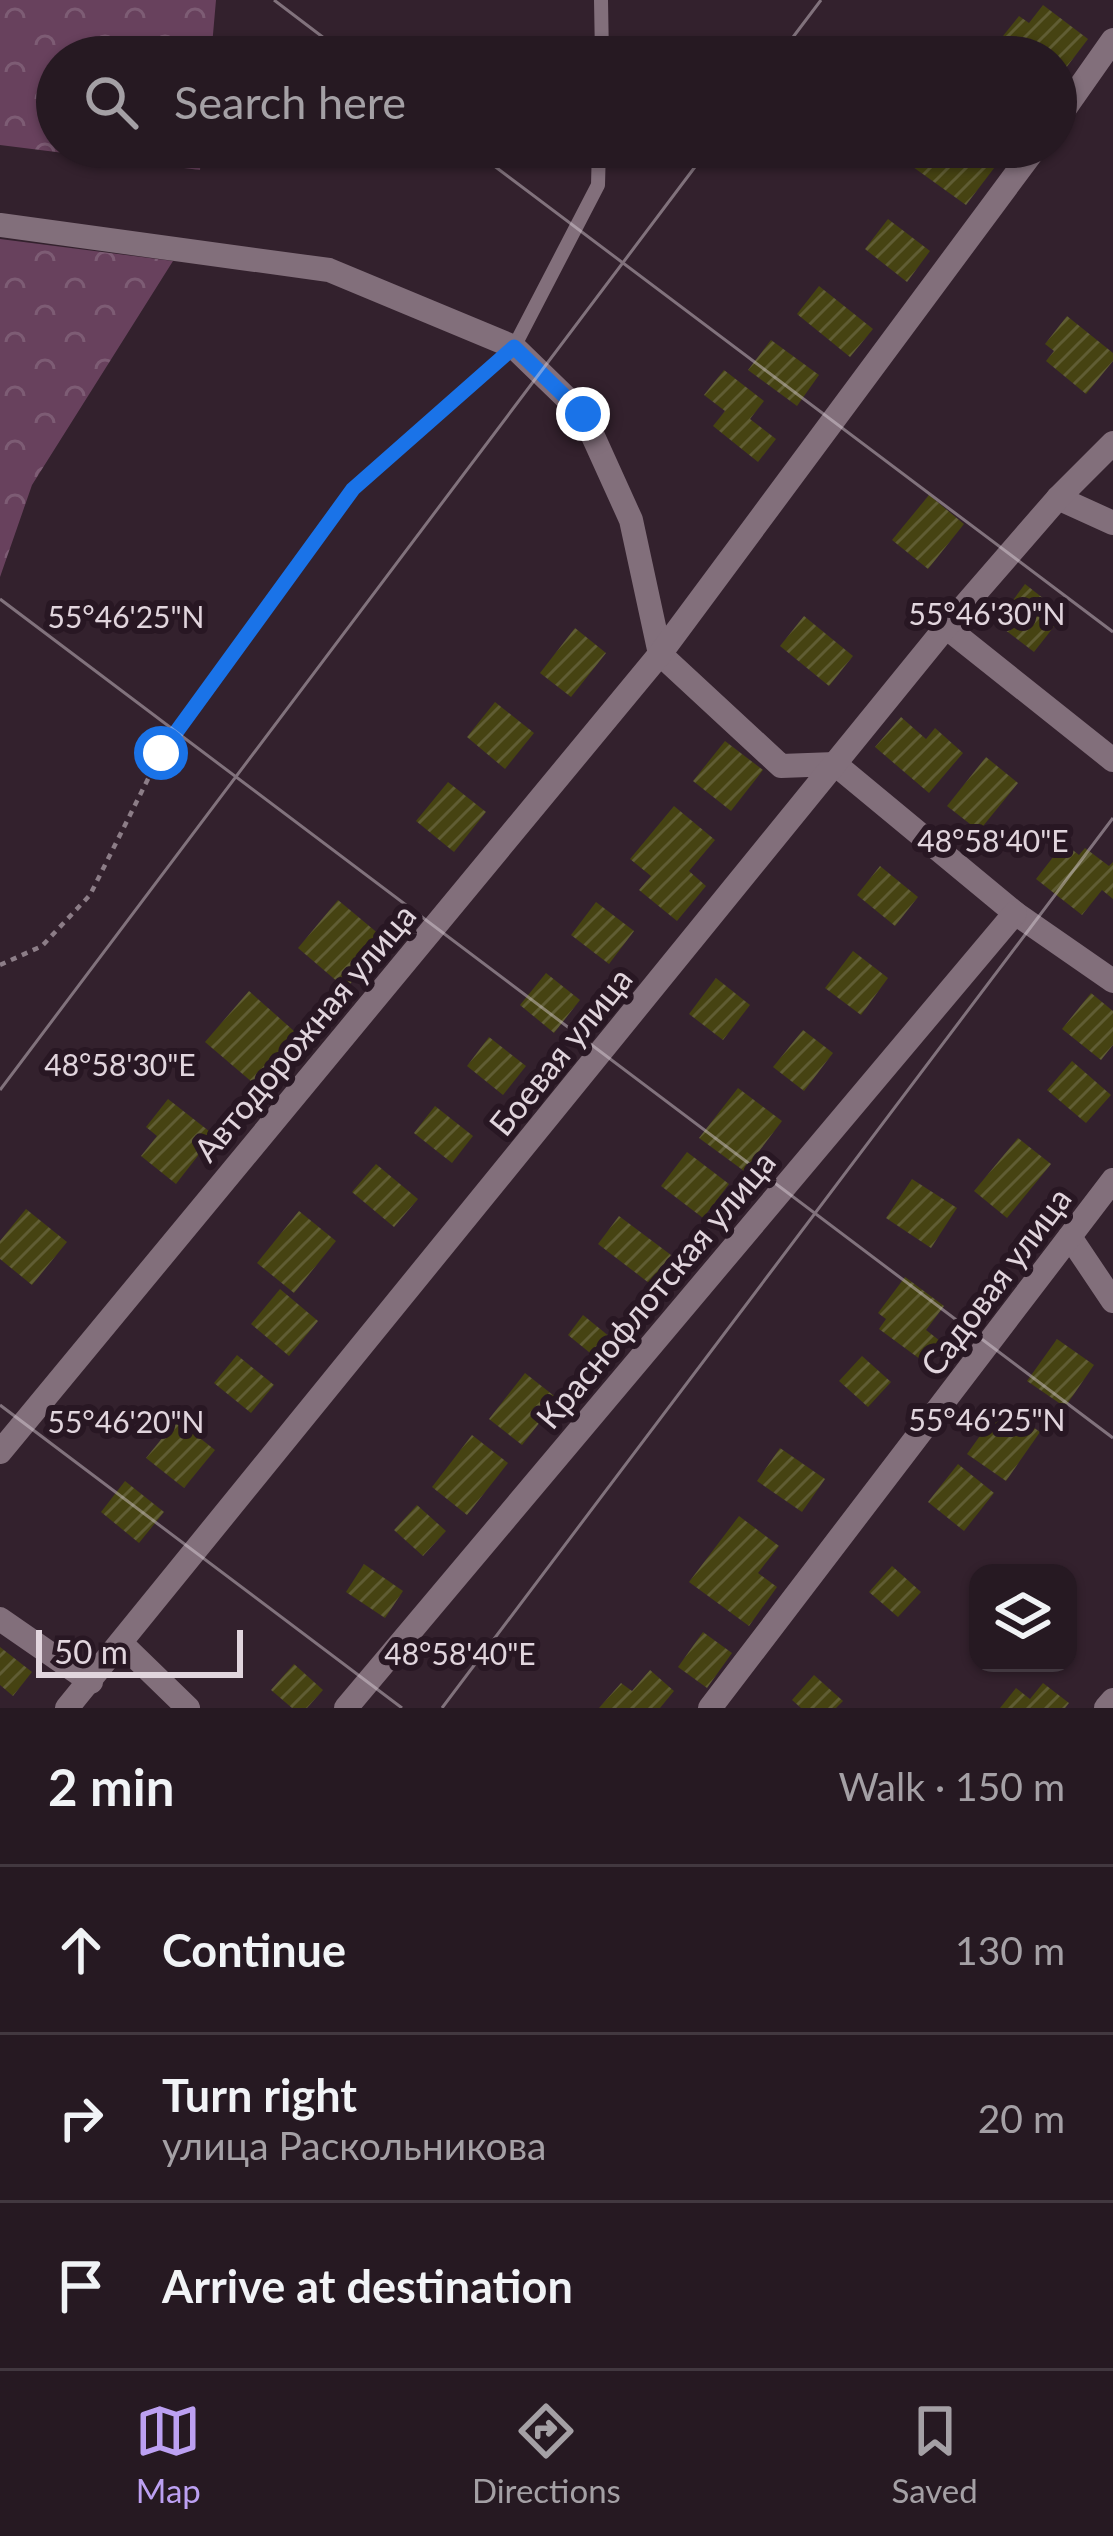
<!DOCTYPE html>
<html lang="en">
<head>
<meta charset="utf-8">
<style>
  body { margin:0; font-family:Lato,sans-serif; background:#2e222a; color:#f1f3f6 }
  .controls { position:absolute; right:36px; bottom:36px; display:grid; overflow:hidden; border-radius:24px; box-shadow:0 3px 9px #0004 }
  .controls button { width:108px; height:108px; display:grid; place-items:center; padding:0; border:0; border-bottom:3px solid #423840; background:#261922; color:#f1f3f6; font:60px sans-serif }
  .scale { position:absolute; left:36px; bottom:30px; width:207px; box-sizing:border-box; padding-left:12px; border:6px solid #e1d5dd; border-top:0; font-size:33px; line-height:42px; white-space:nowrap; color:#e1d5dd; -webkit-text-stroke:9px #281723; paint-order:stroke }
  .stop { position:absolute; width:36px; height:36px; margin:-27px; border:9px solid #1a73e8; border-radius:50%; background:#fff }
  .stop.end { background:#1a73e8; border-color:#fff; box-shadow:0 3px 12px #0008 }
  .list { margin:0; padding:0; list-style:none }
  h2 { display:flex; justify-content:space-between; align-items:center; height:156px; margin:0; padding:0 48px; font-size:51px }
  h2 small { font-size:39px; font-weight:400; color:#a4a0a5 }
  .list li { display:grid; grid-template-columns:78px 1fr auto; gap:36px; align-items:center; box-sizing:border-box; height:168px; padding:0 48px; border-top:3px solid #423840 }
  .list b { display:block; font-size:45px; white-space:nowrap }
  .list p { margin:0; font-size:39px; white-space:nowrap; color:#a4a0a5 }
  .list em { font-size:39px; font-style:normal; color:#a4a0a5 }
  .icon { flex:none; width:66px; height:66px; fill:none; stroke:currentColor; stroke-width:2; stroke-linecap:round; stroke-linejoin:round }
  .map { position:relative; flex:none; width:1113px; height:1708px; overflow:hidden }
  .search { position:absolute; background:#261922; box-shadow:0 3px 9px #0004; left:36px; right:36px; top:36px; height:132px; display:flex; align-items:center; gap:30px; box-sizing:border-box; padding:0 42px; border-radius:66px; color:#a4a0a5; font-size:45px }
  .sheet { height:660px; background:#261922 }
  nav { display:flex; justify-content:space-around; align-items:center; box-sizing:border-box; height:168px; border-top:3px solid #423840; background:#261922; font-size:33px; color:#a4a0a5 }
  nav a { display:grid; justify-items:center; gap:6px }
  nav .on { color:#bca0f2 }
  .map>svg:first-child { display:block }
  .forest { fill:url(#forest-crowns) }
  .building { fill:url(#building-hatch) }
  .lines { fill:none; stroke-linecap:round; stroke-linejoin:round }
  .path { stroke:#8c7d87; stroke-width:4.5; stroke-dasharray:6 6; stroke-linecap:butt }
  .lane { stroke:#826f7b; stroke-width:14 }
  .street { stroke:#826f7b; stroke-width:24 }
  .route { stroke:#1a73e8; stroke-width:15 }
  .ticks { fill:none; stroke:#e1d5dd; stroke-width:3; stroke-opacity:0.45 }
  .labels { text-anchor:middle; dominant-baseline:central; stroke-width:12; stroke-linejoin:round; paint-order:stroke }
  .street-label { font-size:33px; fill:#e1d5dd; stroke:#281723 }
  .ticks-label { font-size:30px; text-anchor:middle; fill:#e1d5dd; stroke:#281723; stroke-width:12; stroke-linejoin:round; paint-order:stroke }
</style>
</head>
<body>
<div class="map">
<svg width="1113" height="1708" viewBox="0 0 1113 1708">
  <defs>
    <pattern id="forest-crowns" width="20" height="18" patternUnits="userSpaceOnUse" patternTransform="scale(3)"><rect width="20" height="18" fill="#68415d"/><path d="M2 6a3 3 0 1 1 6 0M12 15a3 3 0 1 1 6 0" fill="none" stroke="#7d5c74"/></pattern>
    <pattern id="building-hatch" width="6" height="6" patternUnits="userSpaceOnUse" patternTransform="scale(3)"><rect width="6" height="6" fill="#464312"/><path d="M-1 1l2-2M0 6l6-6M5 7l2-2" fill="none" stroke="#605d34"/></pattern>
  </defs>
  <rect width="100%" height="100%" fill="#33212d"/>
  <g class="forest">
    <path d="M0,0H216L211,57H57V147H202L200,170L0,145Z"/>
    <path d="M0,239L173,261L32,485L0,577Z"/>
  </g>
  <g class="building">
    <path d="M1043,5L1088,39L1056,81V57H1009L995,46L1019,16L1029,23Z"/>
    <path d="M928,147H1002L1007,151L966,205L913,167Z"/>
    <path d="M888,219L930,251L907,282L865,249Z"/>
    <path d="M819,286L873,329L850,357L797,314Z"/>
    <path d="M1067,316L1113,353V361L1086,394L1046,361L1054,351L1045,344Z"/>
    <path d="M771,340L819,375L797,406L748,370Z"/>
    <path d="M724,370L764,401L750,419L776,439L758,462L713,426L725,411L704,395Z"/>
    <path d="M929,495L964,524L928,569L892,540Z"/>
    <path d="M1025,584L1053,606L1045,615L1056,624L1034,652L996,623Z"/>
    <path d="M804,616L853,656L829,686L780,646Z"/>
    <path d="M575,628L606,653L571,697L540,673Z"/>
    <path d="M495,702L534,733L505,769L467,737Z"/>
    <path d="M901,717L926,739L935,728L963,753L929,793L875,747Z"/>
    <path d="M725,741L763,770L731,811L693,781Z"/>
    <path d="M986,757L1018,783L979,831L947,806Z"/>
    <path d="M448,782L486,812L454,852L416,821Z"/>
    <path d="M674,806L715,840L689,871L706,886L677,921L639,890L651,876L630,859Z"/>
    <path d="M1064,843L1079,855L1085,848L1109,866L1113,862V899L1102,890L1082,915L1036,879Z"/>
    <path d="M880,866L918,897L895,926L857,895Z"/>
    <path d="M338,900L386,940L346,989L298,948Z"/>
    <path d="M596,902L634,931L609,964L571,935Z"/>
    <path d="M853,951L888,978L861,1015L825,988Z"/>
    <path d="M546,973L580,1000L554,1033L520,1005Z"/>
    <path d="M716,978L750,1005L723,1040L689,1014Z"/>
    <path d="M249,991L303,1039L259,1088L205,1042Z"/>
    <path d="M1091,993L1113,1011V1045L1101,1060L1062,1029Z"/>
    <path d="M803,1030L833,1053L804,1091L773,1067Z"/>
    <path d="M489,1037L526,1066L503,1095L467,1066Z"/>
    <path d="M1072,1061L1111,1095L1086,1123L1047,1090Z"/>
    <path d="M738,1088L782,1121L744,1171L699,1138Z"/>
    <path d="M168,1099L214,1135L176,1184L141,1156L157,1136L146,1127Z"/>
    <path d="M435,1106L473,1136L452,1163L414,1133Z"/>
    <path d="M1018,1138L1051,1164L1007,1218L974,1191Z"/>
    <path d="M687,1152L729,1184L703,1218L661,1186Z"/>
    <path d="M376,1164L418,1199L394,1227L352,1192Z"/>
    <path d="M912,1179L957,1208L931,1248L886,1218Z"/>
    <path d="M26,1209L67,1242L32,1285L0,1259V1241Z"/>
    <path d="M299,1211L336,1241L294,1293L257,1263Z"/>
    <path d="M619,1216L671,1255L649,1283L598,1244Z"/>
    <path d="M905,1277L944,1306L926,1330L944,1344L928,1365L879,1329L886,1319L878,1313Z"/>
    <path d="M280,1289L318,1321L289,1356L251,1324Z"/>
    <path d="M583,1315L610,1337L595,1357L568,1335Z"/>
    <path d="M1057,1339L1094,1365L1065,1407L1027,1381Z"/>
    <path d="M237,1355L274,1385L251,1413L214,1383Z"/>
    <path d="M862,1356L891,1382L868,1407L839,1381Z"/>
    <path d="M525,1373L558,1399L522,1445L489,1419Z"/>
    <path d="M1002,1405L1040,1432L1006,1481L967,1454Z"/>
    <path d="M177,1420L215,1450L184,1488L146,1458Z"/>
    <path d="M472,1435L508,1463L467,1515L432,1487Z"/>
    <path d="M780,1448L825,1479L802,1512L757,1481Z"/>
    <path d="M958,1464L994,1493L964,1531L928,1502Z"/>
    <path d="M125,1481L164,1512L139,1543L101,1512Z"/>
    <path d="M417,1505L446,1531L423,1556L394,1530Z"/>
    <path d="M739,1516L779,1546L758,1573L777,1587L749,1626L689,1582Z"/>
    <path d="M364,1564L403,1591L385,1618L346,1592Z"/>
    <path d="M892,1566L921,1592L898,1617L869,1592Z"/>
    <path d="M703,1632L732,1653L707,1688L678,1667Z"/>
    <path d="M0,1647L32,1672L13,1696L0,1685Z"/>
    <path d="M294,1664L323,1690L307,1708H292L271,1690Z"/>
    <path d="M650,1670L674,1691L660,1708H599L621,1683L632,1691Z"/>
    <path d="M814,1675L843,1701L836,1708H801L792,1700Z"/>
    <path d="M1043,1683L1069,1703L1065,1708H1000L1016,1688L1030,1699Z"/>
  </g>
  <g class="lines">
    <path class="path" d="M0,965L42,946L90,895L161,753L353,489L492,367"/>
    <g class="lane">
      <path d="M601,0L602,57"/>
      <path d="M514,347L598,185L599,147"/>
    </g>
    <g class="street">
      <path d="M1056,121L1113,40"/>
      <path d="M0,225L329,270L514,347L583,414L631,520L660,654L781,766L835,764L1015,913L1113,981"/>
      <path d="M1058,498L1113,523"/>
      <path d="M946,627L1113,760"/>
      <path d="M1070,1237L1113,1301"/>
      <path d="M0,1452L660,654L1036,147"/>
      <path d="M0,1619L91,1682"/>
      <path d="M122,1644L188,1708"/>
      <path d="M67,1708L946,627L1058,498L1113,443"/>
      <path d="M346,1708L1015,913"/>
      <path d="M710,1708L1113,1180"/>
      <path d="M1106,1708L1113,1700"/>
    </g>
  </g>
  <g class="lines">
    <path class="route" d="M161,753L353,489L514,347L583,414"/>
  </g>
  <path class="ticks" d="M274,0L349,57M778,57L821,0M469,147L1113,632M0,599L1113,1438M0,1090L710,147M0,1405L402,1708M442,1708L1113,818"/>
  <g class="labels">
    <g class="street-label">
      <text transform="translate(304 1032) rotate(-50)">Автодорожная улица</text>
      <text transform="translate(560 1051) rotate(-51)">Боевая улица</text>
      <text transform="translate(995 1281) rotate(-53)">Садовая улица</text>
      <text transform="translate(655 1289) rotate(-50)">Краснофлотская улица</text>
    </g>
  </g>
  <g class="ticks-label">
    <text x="987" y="625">55°46'30"N</text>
    <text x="126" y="628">55°46'25"N</text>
    <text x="993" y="852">48°58'40"E</text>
    <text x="120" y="1076">48°58'30"E</text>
    <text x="987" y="1431">55°46'25"N</text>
    <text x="126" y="1433">55°46'20"N</text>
    <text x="460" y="1665">48°58'40"E</text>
  </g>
</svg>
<div class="controls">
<button><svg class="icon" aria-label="layers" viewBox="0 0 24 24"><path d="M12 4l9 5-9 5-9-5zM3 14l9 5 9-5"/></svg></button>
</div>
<div class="scale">50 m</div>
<div class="stop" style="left:161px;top:753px"></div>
<div class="stop end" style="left:583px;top:414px"></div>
<div class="search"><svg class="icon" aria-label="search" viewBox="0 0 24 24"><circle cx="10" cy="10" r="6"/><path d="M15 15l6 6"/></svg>Search here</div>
</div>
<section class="sheet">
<h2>2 min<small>Walk · 150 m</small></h2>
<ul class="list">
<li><svg class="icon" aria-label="ahead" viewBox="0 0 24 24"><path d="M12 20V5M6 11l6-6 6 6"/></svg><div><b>Continue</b></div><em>130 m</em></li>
<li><svg class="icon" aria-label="right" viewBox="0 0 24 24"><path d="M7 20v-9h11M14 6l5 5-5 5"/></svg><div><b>Turn right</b><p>улица Раскольникова</p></div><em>20 m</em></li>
<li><svg class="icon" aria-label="arrive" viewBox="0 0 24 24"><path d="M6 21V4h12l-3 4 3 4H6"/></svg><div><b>Arrive at destination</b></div></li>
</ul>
</section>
<nav>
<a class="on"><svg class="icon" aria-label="map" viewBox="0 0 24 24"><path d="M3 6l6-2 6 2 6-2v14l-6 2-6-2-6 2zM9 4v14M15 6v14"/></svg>Map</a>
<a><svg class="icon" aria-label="directions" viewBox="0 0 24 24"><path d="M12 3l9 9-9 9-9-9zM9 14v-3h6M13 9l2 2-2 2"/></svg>Directions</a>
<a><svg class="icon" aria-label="saved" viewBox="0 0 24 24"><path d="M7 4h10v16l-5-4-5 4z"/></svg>Saved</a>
</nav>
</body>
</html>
